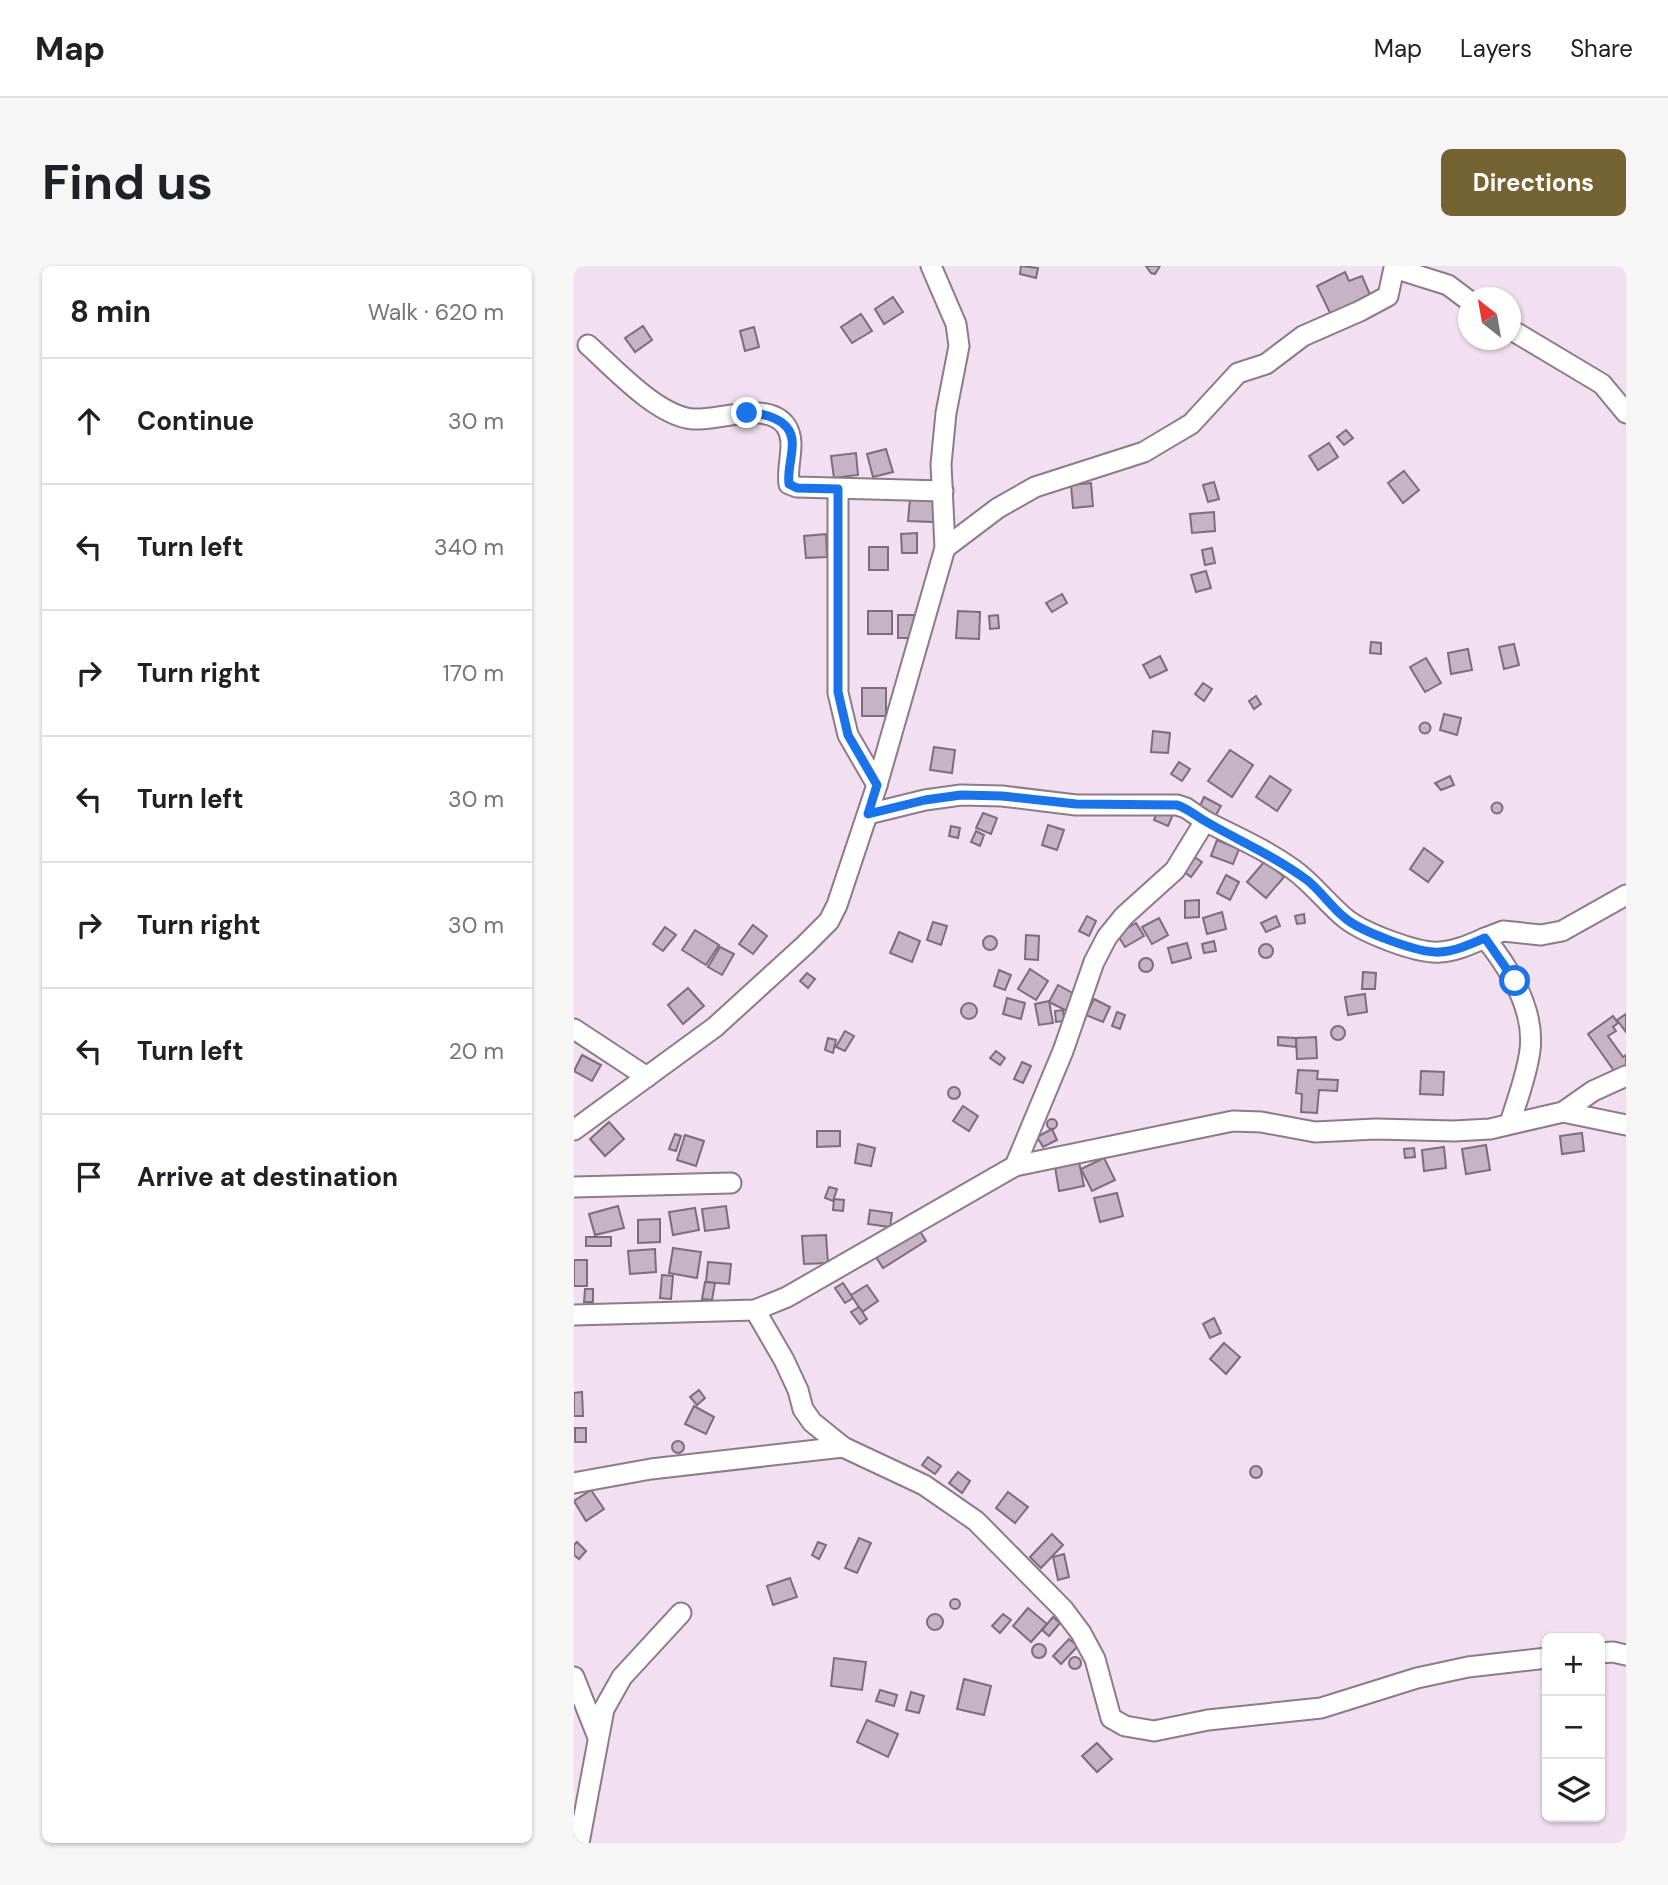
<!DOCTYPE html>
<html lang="en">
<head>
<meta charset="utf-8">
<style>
  body { margin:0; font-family:"DM Sans",sans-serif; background:#f6f6f6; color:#202124 }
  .controls { position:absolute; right:21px; bottom:21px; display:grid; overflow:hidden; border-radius:10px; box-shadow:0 2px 5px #0004 }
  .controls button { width:63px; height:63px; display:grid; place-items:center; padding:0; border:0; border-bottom:2px solid #e0e0e0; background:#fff; color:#202124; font:35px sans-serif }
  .compass { position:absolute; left:884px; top:21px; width:63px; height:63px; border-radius:50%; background:#fff; box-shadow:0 2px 5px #0004; rotate:329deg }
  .stop { position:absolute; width:21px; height:21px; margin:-16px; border:5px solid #1a73e8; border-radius:50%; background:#fff }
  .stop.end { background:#1a73e8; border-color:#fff; box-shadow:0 2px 7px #0008 }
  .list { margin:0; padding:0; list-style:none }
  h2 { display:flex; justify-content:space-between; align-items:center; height:91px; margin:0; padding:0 28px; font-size:30px }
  h2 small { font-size:23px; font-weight:400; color:#757577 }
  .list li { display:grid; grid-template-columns:46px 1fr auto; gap:21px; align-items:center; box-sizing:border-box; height:126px; padding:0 28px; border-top:2px solid #e0e0e0 }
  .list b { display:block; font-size:26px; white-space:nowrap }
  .list em { font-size:23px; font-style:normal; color:#757577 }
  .icon { flex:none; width:38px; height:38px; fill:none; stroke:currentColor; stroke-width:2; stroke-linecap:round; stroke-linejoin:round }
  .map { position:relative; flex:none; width:1052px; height:1577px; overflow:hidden; border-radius:10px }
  header { display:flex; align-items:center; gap:42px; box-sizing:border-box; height:98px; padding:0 35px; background:#fff; border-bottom:2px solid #e0e0e0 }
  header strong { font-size:33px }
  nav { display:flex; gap:38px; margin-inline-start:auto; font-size:24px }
  .intro { display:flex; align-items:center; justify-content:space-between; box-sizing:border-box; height:168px; padding:0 42px }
  h1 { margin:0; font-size:49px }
  .button { padding:18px 32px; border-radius:10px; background:#756432; color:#fff; font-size:24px; font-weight:700 }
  main { display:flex; gap:42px; padding:0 42px }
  aside { flex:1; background:#fff; border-radius:10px; box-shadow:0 2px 5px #0004 }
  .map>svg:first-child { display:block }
  .building { fill:#c6b3c4; stroke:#7d6c7b; stroke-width:2 }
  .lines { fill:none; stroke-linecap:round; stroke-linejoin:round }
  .minor-casing { stroke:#8c7b8b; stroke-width:23 }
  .minor { stroke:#fff; stroke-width:19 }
  .route { stroke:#1a73e8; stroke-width:9 }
</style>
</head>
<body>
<header>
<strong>Map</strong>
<nav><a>Map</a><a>Layers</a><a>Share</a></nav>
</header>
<div class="intro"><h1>Find us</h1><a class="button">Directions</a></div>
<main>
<aside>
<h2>8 min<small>Walk · 620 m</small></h2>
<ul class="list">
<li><svg class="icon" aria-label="ahead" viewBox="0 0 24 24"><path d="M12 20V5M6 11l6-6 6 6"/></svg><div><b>Continue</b></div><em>30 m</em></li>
<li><svg class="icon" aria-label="left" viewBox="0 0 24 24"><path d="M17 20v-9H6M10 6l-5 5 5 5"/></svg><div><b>Turn left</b></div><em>340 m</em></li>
<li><svg class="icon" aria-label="right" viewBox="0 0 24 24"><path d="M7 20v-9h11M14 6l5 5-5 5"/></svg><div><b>Turn right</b></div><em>170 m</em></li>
<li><svg class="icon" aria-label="left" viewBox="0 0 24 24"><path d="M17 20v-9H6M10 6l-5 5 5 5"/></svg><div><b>Turn left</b></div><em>30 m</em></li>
<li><svg class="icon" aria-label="right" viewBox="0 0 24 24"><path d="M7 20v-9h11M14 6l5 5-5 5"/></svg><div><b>Turn right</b></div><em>30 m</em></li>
<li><svg class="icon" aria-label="left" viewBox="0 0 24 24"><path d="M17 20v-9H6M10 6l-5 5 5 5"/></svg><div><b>Turn left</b></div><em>20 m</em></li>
<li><svg class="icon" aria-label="arrive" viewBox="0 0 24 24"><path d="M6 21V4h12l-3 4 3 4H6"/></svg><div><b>Arrive at destination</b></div></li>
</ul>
</aside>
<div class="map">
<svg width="1052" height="1577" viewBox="0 0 1052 1577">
  <rect width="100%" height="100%" fill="#f2dff0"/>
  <g class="building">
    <path d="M447,0L464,2L462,12L446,8Z"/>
    <path d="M572,0H586L581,8L577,7Z"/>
    <path d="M771,6L775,15L788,10L797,31L757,49L743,20Z"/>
    <path d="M319,31L329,46L310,58L301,43Z"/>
    <path d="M287,48L298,65L278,77L267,61Z"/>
    <path d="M69,60L78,74L61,86L51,72Z"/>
    <path d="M180,61L185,81L171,85L166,65Z"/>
    <path d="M772,164L779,172L770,179L763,171Z"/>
    <path d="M755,177L764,191L744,204L735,190Z"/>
    <path d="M312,183L319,206L299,211L293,188Z"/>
    <path d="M282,187L284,209L260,212L257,190Z"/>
    <path d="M830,205L845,224L829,237L814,217Z"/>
    <path d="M640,216L645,233L634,236L629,219Z"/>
    <path d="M517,217L519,240L499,242L497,219Z"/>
    <path d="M336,233L361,234L359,256L334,255Z"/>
    <path d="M640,246L641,265L618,267L616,248Z"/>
    <path d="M343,267V287H328L327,268Z"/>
    <path d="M252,268L253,291L232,292L230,270Z"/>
    <rect x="295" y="281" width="19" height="23"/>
    <path d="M638,282L641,297L631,299L628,284Z"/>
    <path d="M632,305L637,322L622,326L617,309Z"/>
    <path d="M488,328L493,337L478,346L472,337Z"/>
    <rect x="294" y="345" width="24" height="23"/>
    <path d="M384,345L406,346L405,373L382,372Z"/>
    <path d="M324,349H340L339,372H324Z"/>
    <path d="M424,349L425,362L416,363L415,350Z"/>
    <path d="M797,376L807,377V388L796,387Z"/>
    <path d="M940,378L945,399L930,403L925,381Z"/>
    <path d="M894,383L898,404L877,408L874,387Z"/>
    <path d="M586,390L593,404L576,412L569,399Z"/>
    <path d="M852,392L867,417L851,426L836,401Z"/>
    <path d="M629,417L638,423L630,435L621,428Z"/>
    <rect x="288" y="422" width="24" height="28"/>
    <path d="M682,430L687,438L680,443L675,435Z"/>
    <path d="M870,448L887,452L883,469L866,464Z"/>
    <circle cx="851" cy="462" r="5.5"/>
    <path d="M579,465L596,467L594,487L577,486Z"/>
    <path d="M360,481L381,484L378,507L356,504Z"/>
    <path d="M656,484L679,499L658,531L634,515Z"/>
    <path d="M605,496L616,503L608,515L597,508Z"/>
    <path d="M696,510L717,524L703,545L682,531Z"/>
    <path d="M876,510L880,519L867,524L861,517Z"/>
    <path d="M630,531L647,540L642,549L626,540Z"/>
    <circle cx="923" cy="542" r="5.5"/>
    <path d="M585,541L600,546L594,560L580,554Z"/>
    <path d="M409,547L423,552L417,568L402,562Z"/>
    <path d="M474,559L490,564L483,584L468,579Z"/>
    <path d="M377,560L386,562L384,572L375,570Z"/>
    <path d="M402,565L410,569L406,580L397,576Z"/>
    <path d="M643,574L665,583L659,598L637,590Z"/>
    <path d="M850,582L869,596L854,616L836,603Z"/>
    <path d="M619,590L628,596L617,611L609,605Z"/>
    <path d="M691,595L710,611L692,632L673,616Z"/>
    <path d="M652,609L665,616L656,634L643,627Z"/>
    <path d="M625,634V651L611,652V635Z"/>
    <path d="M648,646L652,663L633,668L629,652Z"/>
    <path d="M730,648L731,657L723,658L721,650Z"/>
    <path d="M513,650L522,655L515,670L505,665Z"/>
    <path d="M702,650L706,660L692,666L687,657Z"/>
    <path d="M585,652L594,669L578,678L568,661Z"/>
    <path d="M359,656L373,660L367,679L353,674Z"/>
    <path d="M562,657L570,670L551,681L543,668Z"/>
    <path d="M179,659L193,670L179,688L165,678Z"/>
    <path d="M91,661L102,669L89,685L79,678Z"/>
    <path d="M121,664L145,679L132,699L108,684Z"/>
    <path d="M325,666L346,675L338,696L316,687Z"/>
    <path d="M452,669L465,670L464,694L451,693Z"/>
    <circle cx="416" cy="677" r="7"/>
    <path d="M640,675L642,685L630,687L628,678Z"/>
    <path d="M613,677L617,692L598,697L594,682Z"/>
    <circle cx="692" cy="685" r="7"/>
    <path d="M146,681L160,688L148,709L134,701Z"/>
    <circle cx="572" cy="699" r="7"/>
    <path d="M456,703L474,715L462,734L444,723Z"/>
    <path d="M425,704L437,709L431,724L420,720Z"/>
    <path d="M789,706L802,707L801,723H788Z"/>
    <path d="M233,707L241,713L234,722L226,715Z"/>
    <path d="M484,719L502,729L493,745L475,736Z"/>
    <path d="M114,722L130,740L109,758L94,739Z"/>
    <path d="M791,728L793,746L774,749L771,731Z"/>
    <path d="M433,732L451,737L447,753L429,748Z"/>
    <path d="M520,733L536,741L529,756L512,749Z"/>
    <path d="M475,735L479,757L465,759L461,738Z"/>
    <circle cx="395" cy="745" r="8"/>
    <path d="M489,744L490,755L482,756L481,745Z"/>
    <path d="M543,746L551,749L546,763L538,760Z"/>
    <path d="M1052,748V766L1043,754Z"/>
    <path d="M1039,750L1044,757L1039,761L1042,765L1034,770L1049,791L1052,789V803L1043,809L1014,768Z"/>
    <circle cx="764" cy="767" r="7"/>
    <path d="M271,765L280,770L271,785L262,781Z"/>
    <path d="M704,771L722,772V781L704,779Z"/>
    <path d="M742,771L743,792L723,793L722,772Z"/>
    <path d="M254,772L262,774L259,787L251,784Z"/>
    <path d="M422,785L431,792L426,799L416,792Z"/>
    <path d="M8,789L27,799L18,815L0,805Z"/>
    <path d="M448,796L457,800L449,817L440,813Z"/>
    <path d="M724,804L744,805L743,813L764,814L763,825L745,824L743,847L727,846L728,828L722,827Z"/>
    <path d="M847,805L870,806L869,829L846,828Z"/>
    <circle cx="380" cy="827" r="6"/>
    <path d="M389,840L404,850L395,865L379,855Z"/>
    <circle cx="478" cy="858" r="5"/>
    <path d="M35,856L50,873L31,890L16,873Z"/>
    <path d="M478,863L483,874L469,881L463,871Z"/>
    <path d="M243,865H266V880L243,881Z"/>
    <path d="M1008,867L1010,885L988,888L986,870Z"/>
    <path d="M101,868L107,870L102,885L95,883Z"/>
    <path d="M111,869L130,875L122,900L103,894Z"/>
    <path d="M284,878L301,882L297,900L281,897Z"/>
    <path d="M912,879L916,904L892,908L888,883Z"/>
    <path d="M870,881L872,902L850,905L848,884Z"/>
    <path d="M840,882L841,891L831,892L830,883Z"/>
    <path d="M530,892L541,914L518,925L507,903Z"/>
    <path d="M505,896L510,920L485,925L481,901Z"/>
    <path d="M255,921L263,923L259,935L251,932Z"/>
    <path d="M543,927L549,950L526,956L520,932Z"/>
    <path d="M260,933L270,934L269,945L259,944Z"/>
    <path d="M44,940L50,962L21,969L15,948Z"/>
    <path d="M152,940L155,962L131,965L128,943Z"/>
    <path d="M121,942L125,964L99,969L95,946Z"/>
    <path d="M296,944L318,947L316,961L294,958Z"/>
    <path d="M86,953V976L64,977V954Z"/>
    <path d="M346,965L352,975L309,1002L302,991Z"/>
    <path d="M252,969L254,997L230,998L228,970Z"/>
    <rect x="12" y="971" width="25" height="9"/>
    <path d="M99,982L127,986L123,1012L95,1007Z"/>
    <path d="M81,983L82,1006L56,1008L54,985Z"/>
    <rect x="0" y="994" width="13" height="26"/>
    <path d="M134,996L157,998L155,1018L132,1016Z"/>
    <path d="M88,1009L99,1010L97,1033L86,1032Z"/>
    <path d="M131,1016L141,1017L138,1034L128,1033Z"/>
    <path d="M269,1017L279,1032L271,1037L261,1022Z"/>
    <path d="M293,1019L304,1035L288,1046L277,1029Z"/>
    <path d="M11,1023H19V1036H10Z"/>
    <path d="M285,1041L293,1053L286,1058L277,1046Z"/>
    <path d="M640,1052L647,1067L636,1072L629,1058Z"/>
    <path d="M650,1077L666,1091L652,1108L636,1093Z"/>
    <path d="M125,1124L131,1132L123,1139L116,1131Z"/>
    <path d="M8,1126L9,1150H0V1127Z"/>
    <path d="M120,1140L140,1151L132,1168L111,1158Z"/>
    <rect x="1" y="1162" width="11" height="14"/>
    <circle cx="104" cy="1181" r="6"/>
    <path d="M354,1191L367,1200L361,1208L348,1199Z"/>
    <circle cx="682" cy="1206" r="6"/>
    <path d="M384,1206L396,1215L388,1227L375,1217Z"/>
    <path d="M17,1224L30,1243L12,1255L0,1235Z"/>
    <path d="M434,1226L454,1241L441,1257L422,1242Z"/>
    <path d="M478,1268L489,1279L467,1302L456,1291Z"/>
    <path d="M285,1272L297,1277L283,1307L271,1302Z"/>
    <path d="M3,1276L12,1285L5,1293L0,1289V1279Z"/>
    <path d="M244,1276L252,1279L245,1293L238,1289Z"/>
    <path d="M490,1288L495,1311L484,1314L479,1291Z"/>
    <path d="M216,1312L223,1331L199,1339L193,1320Z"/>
    <circle cx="381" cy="1338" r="5"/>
    <path d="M454,1342L473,1358L457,1376L439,1360Z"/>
    <circle cx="361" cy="1356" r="8"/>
    <path d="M429,1348L437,1354L426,1367L418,1360Z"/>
    <path d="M479,1351L486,1357L475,1370L468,1364Z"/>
    <path d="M495,1373L504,1380L487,1398L479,1390Z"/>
    <circle cx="465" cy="1385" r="7"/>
    <circle cx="501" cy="1397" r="6"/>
    <path d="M260,1392L292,1396L288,1424L257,1420Z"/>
    <path d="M390,1413L417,1420L410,1449L383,1443Z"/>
    <path d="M306,1424L323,1429L320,1440L302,1435Z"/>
    <path d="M337,1426L350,1430L345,1447L332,1444Z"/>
    <path d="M293,1454L324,1468L314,1491L283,1476Z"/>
    <path d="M523,1477L538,1493L523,1506L508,1490Z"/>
  </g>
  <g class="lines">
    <g class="minor-casing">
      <g id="minor">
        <path d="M936,63L1028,118L1052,147"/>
        <path d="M14,79C40,102 83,150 119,153C144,155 194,134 212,160C223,177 212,198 215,218L223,221L369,225"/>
        <path d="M264,223V427L274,469L303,519"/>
        <path d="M371,282L424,242L461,221L570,186L590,174L617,158L664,107L692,98L729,70L786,45L814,30L820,2L874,19L894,34"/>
        <path d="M294,548L351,534L387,529L428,530L502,539H603L612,542L631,555"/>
        <path d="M911,672L929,665L967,669L988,665L1052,629"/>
        <path d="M0,763L73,811"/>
        <path d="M989,846L1052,859"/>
        <path d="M0,864L141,761L231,679L255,655L263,639L303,519L371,282L367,198L372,147L385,80L382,58L357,0"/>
        <path d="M441,900L659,855L687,856L741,866L802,863L880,865L916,863L989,846L1019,825L1052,810"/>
        <path d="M0,921L157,917"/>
        <path d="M181,1044L210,1094L224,1124L229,1143L238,1156L269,1181L350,1219L402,1255L489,1343L507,1367L521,1393L537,1452L551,1460L580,1465L634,1454L747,1442L843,1412L894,1401L973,1392"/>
        <path d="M0,1049L181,1044L213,1031L441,900L489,785L520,696L533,671L550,650L601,604L631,555C660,570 693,584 720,604C739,618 753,637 771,652C788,666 843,688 866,686C882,685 897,678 911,672C936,703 961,743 956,784C953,809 943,834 936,857"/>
        <path d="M0,1217L77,1203L269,1181"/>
        <path d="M1026,1387L1039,1386L1052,1389"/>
        <path d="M0,1411L23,1469"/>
        <path d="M5,1577L30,1443L48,1411L107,1347"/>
      </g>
    </g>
    <use href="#minor" class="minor"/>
  </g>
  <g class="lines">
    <path class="route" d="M173,147C190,147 215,153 218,173C220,187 213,203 215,218L223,222L264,223V426L274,469L303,519L294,548L351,534L387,529L428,530L502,538L603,539C614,543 621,549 631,555C665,575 701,590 733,614C747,625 757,641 771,652C786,665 846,688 866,686C882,685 897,678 911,672L941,715"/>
  </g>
</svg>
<div class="controls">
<button>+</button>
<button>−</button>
<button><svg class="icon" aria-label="layers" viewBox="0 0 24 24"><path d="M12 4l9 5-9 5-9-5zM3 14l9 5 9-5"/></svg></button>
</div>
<svg class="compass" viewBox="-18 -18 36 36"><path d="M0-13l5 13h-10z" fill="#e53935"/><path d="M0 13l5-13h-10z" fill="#757577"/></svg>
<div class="stop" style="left:941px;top:715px"></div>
<div class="stop end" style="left:173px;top:147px"></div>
</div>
</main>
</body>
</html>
